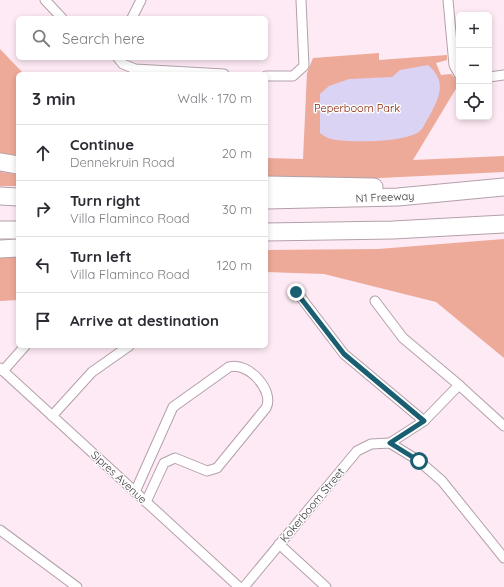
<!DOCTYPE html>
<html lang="en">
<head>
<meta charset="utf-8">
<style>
  body { margin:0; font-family:Quicksand,sans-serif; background:#f2f2f3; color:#2b2b33 }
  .controls { position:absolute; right:12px; top:12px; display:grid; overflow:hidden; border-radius:6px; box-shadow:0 2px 6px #0003 }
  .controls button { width:36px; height:36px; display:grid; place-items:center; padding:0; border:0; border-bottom:1px solid #e1e1e2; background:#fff; color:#2b2b33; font:20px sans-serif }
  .stop { position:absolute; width:12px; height:12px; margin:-9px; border:3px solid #1a5f71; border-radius:50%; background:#fff }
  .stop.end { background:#1a5f71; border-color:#fff; box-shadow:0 1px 4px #0008 }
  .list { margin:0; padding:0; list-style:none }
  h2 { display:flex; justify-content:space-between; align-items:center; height:52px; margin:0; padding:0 16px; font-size:17px }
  h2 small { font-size:13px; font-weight:400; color:#7c7c81 }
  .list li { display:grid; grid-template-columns:26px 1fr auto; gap:12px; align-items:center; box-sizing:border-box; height:56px; padding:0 16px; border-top:1px solid #e1e1e2 }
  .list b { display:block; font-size:15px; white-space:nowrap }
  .list p { margin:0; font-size:13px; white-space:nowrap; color:#7c7c81 }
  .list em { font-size:13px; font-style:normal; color:#7c7c81 }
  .icon { flex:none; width:22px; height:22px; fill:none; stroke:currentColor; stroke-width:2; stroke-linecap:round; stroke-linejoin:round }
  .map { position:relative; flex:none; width:504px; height:587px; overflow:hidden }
  .search { position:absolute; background:#fff; box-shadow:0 2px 6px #0003; left:16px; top:16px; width:252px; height:44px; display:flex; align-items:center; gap:10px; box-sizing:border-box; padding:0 14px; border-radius:6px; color:#7c7c81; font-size:15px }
  .panel { position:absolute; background:#fff; box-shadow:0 2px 6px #0003; left:16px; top:72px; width:252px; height:276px; border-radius:6px }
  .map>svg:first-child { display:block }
  .green { fill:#edaa99 }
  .water { fill:#dad3f4 }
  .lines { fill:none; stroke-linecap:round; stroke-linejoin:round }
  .minor-casing { stroke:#b3a0aa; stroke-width:11 }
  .motorway-casing { stroke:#b3a0aa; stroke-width:19 }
  .minor { stroke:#fff; stroke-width:9 }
  .motorway { stroke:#fff; stroke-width:17 }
  .route { stroke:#1a5f71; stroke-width:5 }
  .labels { text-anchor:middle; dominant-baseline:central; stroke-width:3; stroke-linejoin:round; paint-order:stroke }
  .park-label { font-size:11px; fill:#892000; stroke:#fdfdfd }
  .street-label { font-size:11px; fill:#3d363a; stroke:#fdfdfd }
</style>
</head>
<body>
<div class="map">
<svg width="504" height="587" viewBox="0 0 504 587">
  <rect width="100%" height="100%" fill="#feeaf4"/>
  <g class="green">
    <path d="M0,49L24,74H18V156L0,154Z"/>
    <path d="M379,53V60L447,55V60L436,63L441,75L451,74L458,81L457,87L413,160L504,156V172L359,179L266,178V158L303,159L307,73L313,58Z"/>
    <path d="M0,172L18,174V186H0Z"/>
    <path d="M504,239V358L436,302L324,274L266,272V250L378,249Z"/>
    <path d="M0,255H18V300L0,301Z"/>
  </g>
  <path class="water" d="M428,65C448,82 439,98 429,117C426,121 424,127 421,130C409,143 348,143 331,139C327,138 323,135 320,133V94L329,86L349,79L392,77L400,70Z"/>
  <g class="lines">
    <g class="minor-casing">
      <g id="minor">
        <path d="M45,0L62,18"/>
        <path d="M448,0L454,65L459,74"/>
        <path d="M132,18L141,0"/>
        <path d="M118,58L123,64L135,69L224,74"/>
        <path d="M266,76H293L304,66L301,0"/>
        <path d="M489,77L504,75"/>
        <path d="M296,291L344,354L424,421"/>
        <path d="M375,301L403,338L459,385L504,426"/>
        <path d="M0,368L239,587"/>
        <path d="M3,371L25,346"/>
        <path d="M52,416L92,372L129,346"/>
        <path d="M390,443L424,421L459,385"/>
        <path d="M135,492L173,407L229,367C248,361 275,391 266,408L217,468L207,471L175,458L164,463L146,502"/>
        <path d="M0,530L77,587"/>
        <path d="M279,544L326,587"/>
        <path d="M244,587L352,457L357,451L371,444L390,443L419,461L442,481L504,558"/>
      </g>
    </g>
    <g class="motorway-casing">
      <g id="motorway">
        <path d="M0,162L18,165"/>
        <path d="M266,185L374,187"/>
        <path d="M0,196L18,197"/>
        <path d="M266,200L398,197L504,187"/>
        <path d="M0,230H18"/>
        <path d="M266,232L393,230L504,224"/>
        <path d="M0,249L18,248"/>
      </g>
    </g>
    <use href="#minor" class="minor"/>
    <use href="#motorway" class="motorway"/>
  </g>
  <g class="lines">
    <path class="route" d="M296,292L344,354L424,421L390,443L419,461"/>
  </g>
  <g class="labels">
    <g class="park-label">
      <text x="357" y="108">Peperboom Park</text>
    </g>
    <g class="street-label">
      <text transform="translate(385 197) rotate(-3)">N1 Freeway</text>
      <text transform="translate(119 477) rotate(43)">Sipres Avenue</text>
      <text transform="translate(312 505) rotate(-50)">Kokerboom Street</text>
    </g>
  </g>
</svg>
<div class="controls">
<button>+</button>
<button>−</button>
<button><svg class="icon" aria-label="locate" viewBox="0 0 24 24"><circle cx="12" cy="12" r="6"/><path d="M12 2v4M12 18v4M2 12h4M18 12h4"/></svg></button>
</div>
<div class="stop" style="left:419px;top:461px"></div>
<div class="stop end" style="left:296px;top:292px"></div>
<div class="search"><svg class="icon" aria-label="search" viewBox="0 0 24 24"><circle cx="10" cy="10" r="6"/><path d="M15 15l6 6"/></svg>Search here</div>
<section class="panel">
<h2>3 min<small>Walk · 170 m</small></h2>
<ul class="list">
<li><svg class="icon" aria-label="ahead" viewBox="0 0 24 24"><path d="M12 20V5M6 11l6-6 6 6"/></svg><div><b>Continue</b><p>Dennekruin Road</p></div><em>20 m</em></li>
<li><svg class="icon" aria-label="right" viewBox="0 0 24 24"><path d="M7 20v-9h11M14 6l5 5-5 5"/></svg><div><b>Turn right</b><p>Villa Flaminco Road</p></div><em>30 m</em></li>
<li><svg class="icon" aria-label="left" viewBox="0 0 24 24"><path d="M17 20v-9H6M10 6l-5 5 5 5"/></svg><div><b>Turn left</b><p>Villa Flaminco Road</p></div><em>120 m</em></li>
<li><svg class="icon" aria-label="arrive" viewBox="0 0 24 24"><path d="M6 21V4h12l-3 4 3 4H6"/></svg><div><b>Arrive at destination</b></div></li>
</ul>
</section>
</div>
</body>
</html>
